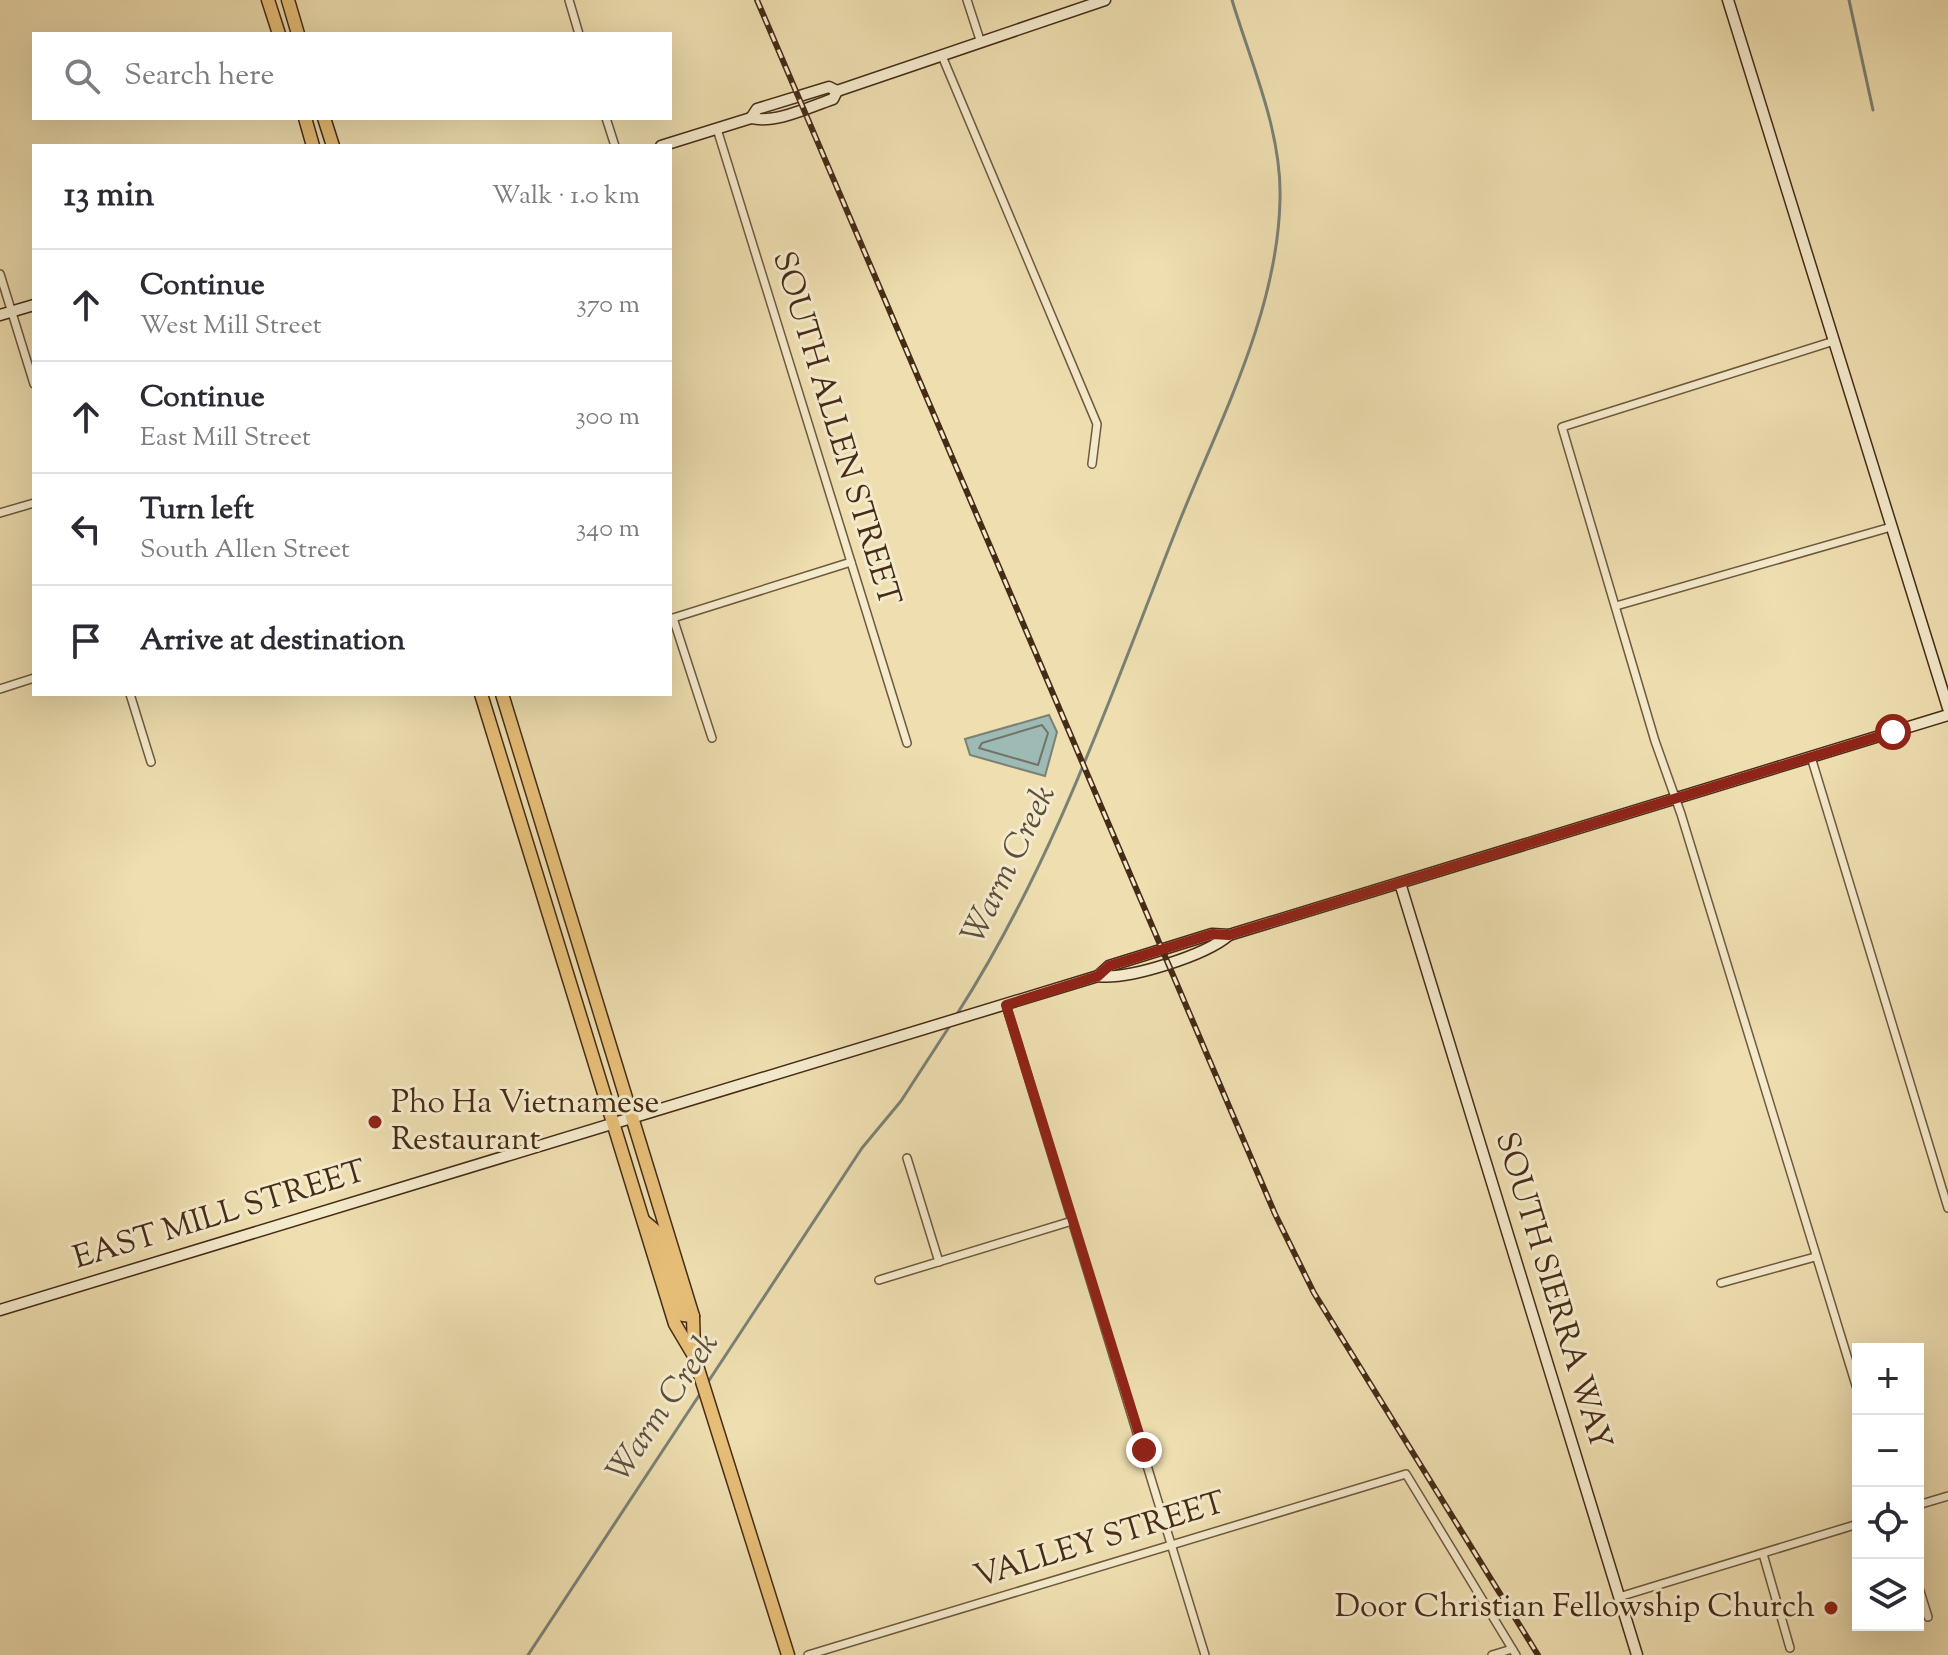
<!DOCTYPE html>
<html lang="en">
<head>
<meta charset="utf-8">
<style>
  body { margin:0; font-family:"Sorts Mill Goudy",serif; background:#f2f2f3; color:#2b2b33 }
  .controls { position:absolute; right:24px; bottom:24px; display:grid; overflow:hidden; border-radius:0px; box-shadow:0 8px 32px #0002 }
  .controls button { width:72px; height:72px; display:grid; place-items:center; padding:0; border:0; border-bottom:2px solid #e1e1e2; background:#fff; color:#2b2b33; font:40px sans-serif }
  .stop { position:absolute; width:24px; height:24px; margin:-18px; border:6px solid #8f2418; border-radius:50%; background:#fff }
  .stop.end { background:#8f2418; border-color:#fff; box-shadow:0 2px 8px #0008 }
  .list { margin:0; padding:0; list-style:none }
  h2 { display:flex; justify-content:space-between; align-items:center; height:104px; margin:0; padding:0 32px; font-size:34px }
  h2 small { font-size:26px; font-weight:400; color:#7c7c81 }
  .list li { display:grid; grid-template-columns:52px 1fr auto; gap:24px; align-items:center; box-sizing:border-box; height:112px; padding:0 32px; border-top:2px solid #e1e1e2 }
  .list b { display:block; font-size:30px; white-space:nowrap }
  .list p { margin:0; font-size:26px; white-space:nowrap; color:#7c7c81 }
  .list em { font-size:26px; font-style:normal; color:#7c7c81 }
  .icon { flex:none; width:44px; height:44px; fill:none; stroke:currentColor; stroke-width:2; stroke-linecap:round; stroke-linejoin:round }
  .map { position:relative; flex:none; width:1948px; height:1655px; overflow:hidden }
  .search { position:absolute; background:#fff; box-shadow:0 8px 32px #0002; left:32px; top:32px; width:640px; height:88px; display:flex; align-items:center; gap:20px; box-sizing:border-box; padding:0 28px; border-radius:0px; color:#7c7c81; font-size:30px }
  .panel { position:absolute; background:#fff; box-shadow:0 8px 32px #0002; left:32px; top:144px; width:640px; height:552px; border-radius:0px }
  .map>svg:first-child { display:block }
  .water { fill:#9dbab5; stroke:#7a8175; stroke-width:2 }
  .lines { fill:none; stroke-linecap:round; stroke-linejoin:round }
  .shore { stroke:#727266; stroke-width:2 }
  .stream { stroke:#7a8175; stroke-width:3 }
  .street-casing { stroke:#70583c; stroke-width:10 }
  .secondary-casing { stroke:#462b16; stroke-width:13 }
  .primary-casing { stroke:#462b16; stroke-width:15 }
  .street { stroke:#f4eacc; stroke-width:7 }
  .secondary { stroke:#f4eacc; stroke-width:10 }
  .primary { stroke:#e7bf78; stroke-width:12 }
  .rail-casing { stroke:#462b16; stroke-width:6 }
  .rail { stroke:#f4eacc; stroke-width:3; stroke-dasharray:9; stroke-linecap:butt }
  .route { stroke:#8f2418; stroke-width:10 }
  .poi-dot { fill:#8f2418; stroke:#f4eacc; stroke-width:3 }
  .labels { text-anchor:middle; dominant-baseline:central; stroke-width:6; stroke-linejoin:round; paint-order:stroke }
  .street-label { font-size:32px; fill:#462b16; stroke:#f4eacc }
  .poi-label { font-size:32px; fill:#462b16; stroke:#f4eacc; text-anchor:start }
  .water-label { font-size:34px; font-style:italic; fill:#5c4f3e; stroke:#f4eacc }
</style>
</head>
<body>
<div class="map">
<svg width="1948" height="1655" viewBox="0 0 1948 1655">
  <rect width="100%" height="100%" fill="#eedeb0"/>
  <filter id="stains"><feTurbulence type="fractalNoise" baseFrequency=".0025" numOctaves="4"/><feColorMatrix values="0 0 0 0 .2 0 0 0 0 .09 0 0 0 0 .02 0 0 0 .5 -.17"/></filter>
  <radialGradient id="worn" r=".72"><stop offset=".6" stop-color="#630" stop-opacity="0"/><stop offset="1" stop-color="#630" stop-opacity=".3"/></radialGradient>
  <path class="water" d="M1049,715L1057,732L1045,776L970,755L965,739Z"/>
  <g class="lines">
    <path class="shore" d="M1042,725L1048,733L1038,765L979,748L982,743Z"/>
    <g class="stream">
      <path d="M1849,0L1873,110"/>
      <path d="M957,1014C1054,863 1112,692 1178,525C1219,422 1278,312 1280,199C1282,132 1251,63 1232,0"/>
      <path d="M706,1385L862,1148L901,1101L951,1024"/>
      <path d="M528,1655L702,1391"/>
    </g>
    <g class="street-casing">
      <g id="street">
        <path d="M569,0L579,34"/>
        <path d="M967,0L981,43"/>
        <path d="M942,56L1097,424L1092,464"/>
        <path d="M606,118L615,146"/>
        <path d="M717,129L907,743"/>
        <path d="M0,274L34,384"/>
        <path d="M1834,341L1562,427L1655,741L1681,814L1858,1392"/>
        <path d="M0,513L34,503"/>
        <path d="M1616,606L1891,527"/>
        <path d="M673,618L712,738"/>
        <path d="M670,619L851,562"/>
        <path d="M0,689L34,678"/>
        <path d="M130,694L151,762"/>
        <path d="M1811,757L1948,1208"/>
        <path d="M1006,1005L1205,1655"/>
        <path d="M907,1158L939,1262"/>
        <path d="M879,1280L1072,1221"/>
        <path d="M1721,1283L1815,1257"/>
        <path d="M1918,1505L1948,1496"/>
        <path d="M1763,1554L1790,1648"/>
        <path d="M1918,1585L1928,1617"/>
        <path d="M1619,1597L1858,1524"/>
        <path d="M808,1655L1406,1474L1516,1655"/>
        <path d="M1492,1655L1512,1649"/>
      </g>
    </g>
    <g class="secondary-casing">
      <g id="secondary">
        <path d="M1728,0L1948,708"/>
        <path d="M751,118L757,109L829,87L837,91L1105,0"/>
        <path d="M661,146L751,118C776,124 809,107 833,99L837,91"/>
        <path d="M0,315L34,305"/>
        <path d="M1400,883L1637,1655"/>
        <path d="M1098,976L1109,966L1212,934L1229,935L1948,715"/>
        <path d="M0,1310L1098,976C1129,980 1206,955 1229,935"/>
      </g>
    </g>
    <g class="primary-casing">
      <g id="primary">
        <path d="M268,0L279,34"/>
        <path d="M288,0L298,34"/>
        <path d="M305,118L313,146"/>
        <path d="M324,118L333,146"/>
        <path d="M481,694L675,1324L694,1356L788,1655"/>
        <path d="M502,694L693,1316L694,1352"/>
        <path d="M644,1221L658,1233L683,1315L693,1316"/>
      </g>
    </g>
    <use href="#street" class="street"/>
    <use href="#secondary" class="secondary"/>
    <use href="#primary" class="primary"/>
    <g class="rail-casing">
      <path id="rail" d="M757,0L1275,1214L1314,1293L1538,1655"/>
    </g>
    <use href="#rail" class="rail"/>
  </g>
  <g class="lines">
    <path class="route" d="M1144,1450L1006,1005L1098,976L1109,966L1212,934L1229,935L1893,732"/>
  </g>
  <g class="poi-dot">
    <circle cx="375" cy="1122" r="8"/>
    <circle cx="1831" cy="1608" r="8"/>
  </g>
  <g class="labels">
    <g class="street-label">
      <text transform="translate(835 429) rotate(73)">SOUTH ALLEN STREET</text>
      <text transform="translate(220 1216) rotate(-17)">EAST MILL STREET</text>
      <text transform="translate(1552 1291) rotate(73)">SOUTH SIERRA WAY</text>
      <text transform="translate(1100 1541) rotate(-17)">VALLEY STREET</text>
    </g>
    <g class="poi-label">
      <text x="391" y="1104">Pho Ha Vietnamese<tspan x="391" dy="37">Restaurant</tspan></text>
      <text x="1815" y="1608" text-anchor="end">Door Christian Fellowship Church</text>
    </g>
    <g class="water-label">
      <text transform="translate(1010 865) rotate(-64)">Warm Creek</text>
      <text transform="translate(664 1408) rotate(-56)">Warm Creek</text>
    </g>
  </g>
  <rect width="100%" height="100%" filter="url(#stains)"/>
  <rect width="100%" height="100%" fill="url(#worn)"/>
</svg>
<div class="controls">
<button>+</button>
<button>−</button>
<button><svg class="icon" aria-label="locate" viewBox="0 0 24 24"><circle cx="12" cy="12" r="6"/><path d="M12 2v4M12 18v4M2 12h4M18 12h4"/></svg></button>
<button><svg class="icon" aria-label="layers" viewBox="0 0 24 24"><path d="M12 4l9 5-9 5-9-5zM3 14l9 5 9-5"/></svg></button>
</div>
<div class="stop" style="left:1893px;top:732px"></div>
<div class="stop end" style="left:1144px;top:1450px"></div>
<div class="search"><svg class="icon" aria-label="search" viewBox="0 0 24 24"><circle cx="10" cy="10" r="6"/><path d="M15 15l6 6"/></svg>Search here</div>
<section class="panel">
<h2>13 min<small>Walk · 1.0 km</small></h2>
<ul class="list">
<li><svg class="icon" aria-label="ahead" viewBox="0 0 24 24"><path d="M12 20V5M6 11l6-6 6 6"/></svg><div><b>Continue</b><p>West Mill Street</p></div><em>370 m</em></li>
<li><svg class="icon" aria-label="ahead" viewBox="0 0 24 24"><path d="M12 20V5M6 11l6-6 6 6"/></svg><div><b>Continue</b><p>East Mill Street</p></div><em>300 m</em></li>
<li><svg class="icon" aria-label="left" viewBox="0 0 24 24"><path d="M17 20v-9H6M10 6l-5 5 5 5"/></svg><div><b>Turn left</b><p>South Allen Street</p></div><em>340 m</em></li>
<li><svg class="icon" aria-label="arrive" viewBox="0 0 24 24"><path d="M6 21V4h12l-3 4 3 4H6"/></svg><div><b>Arrive at destination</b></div></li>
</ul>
</section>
</div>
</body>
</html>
